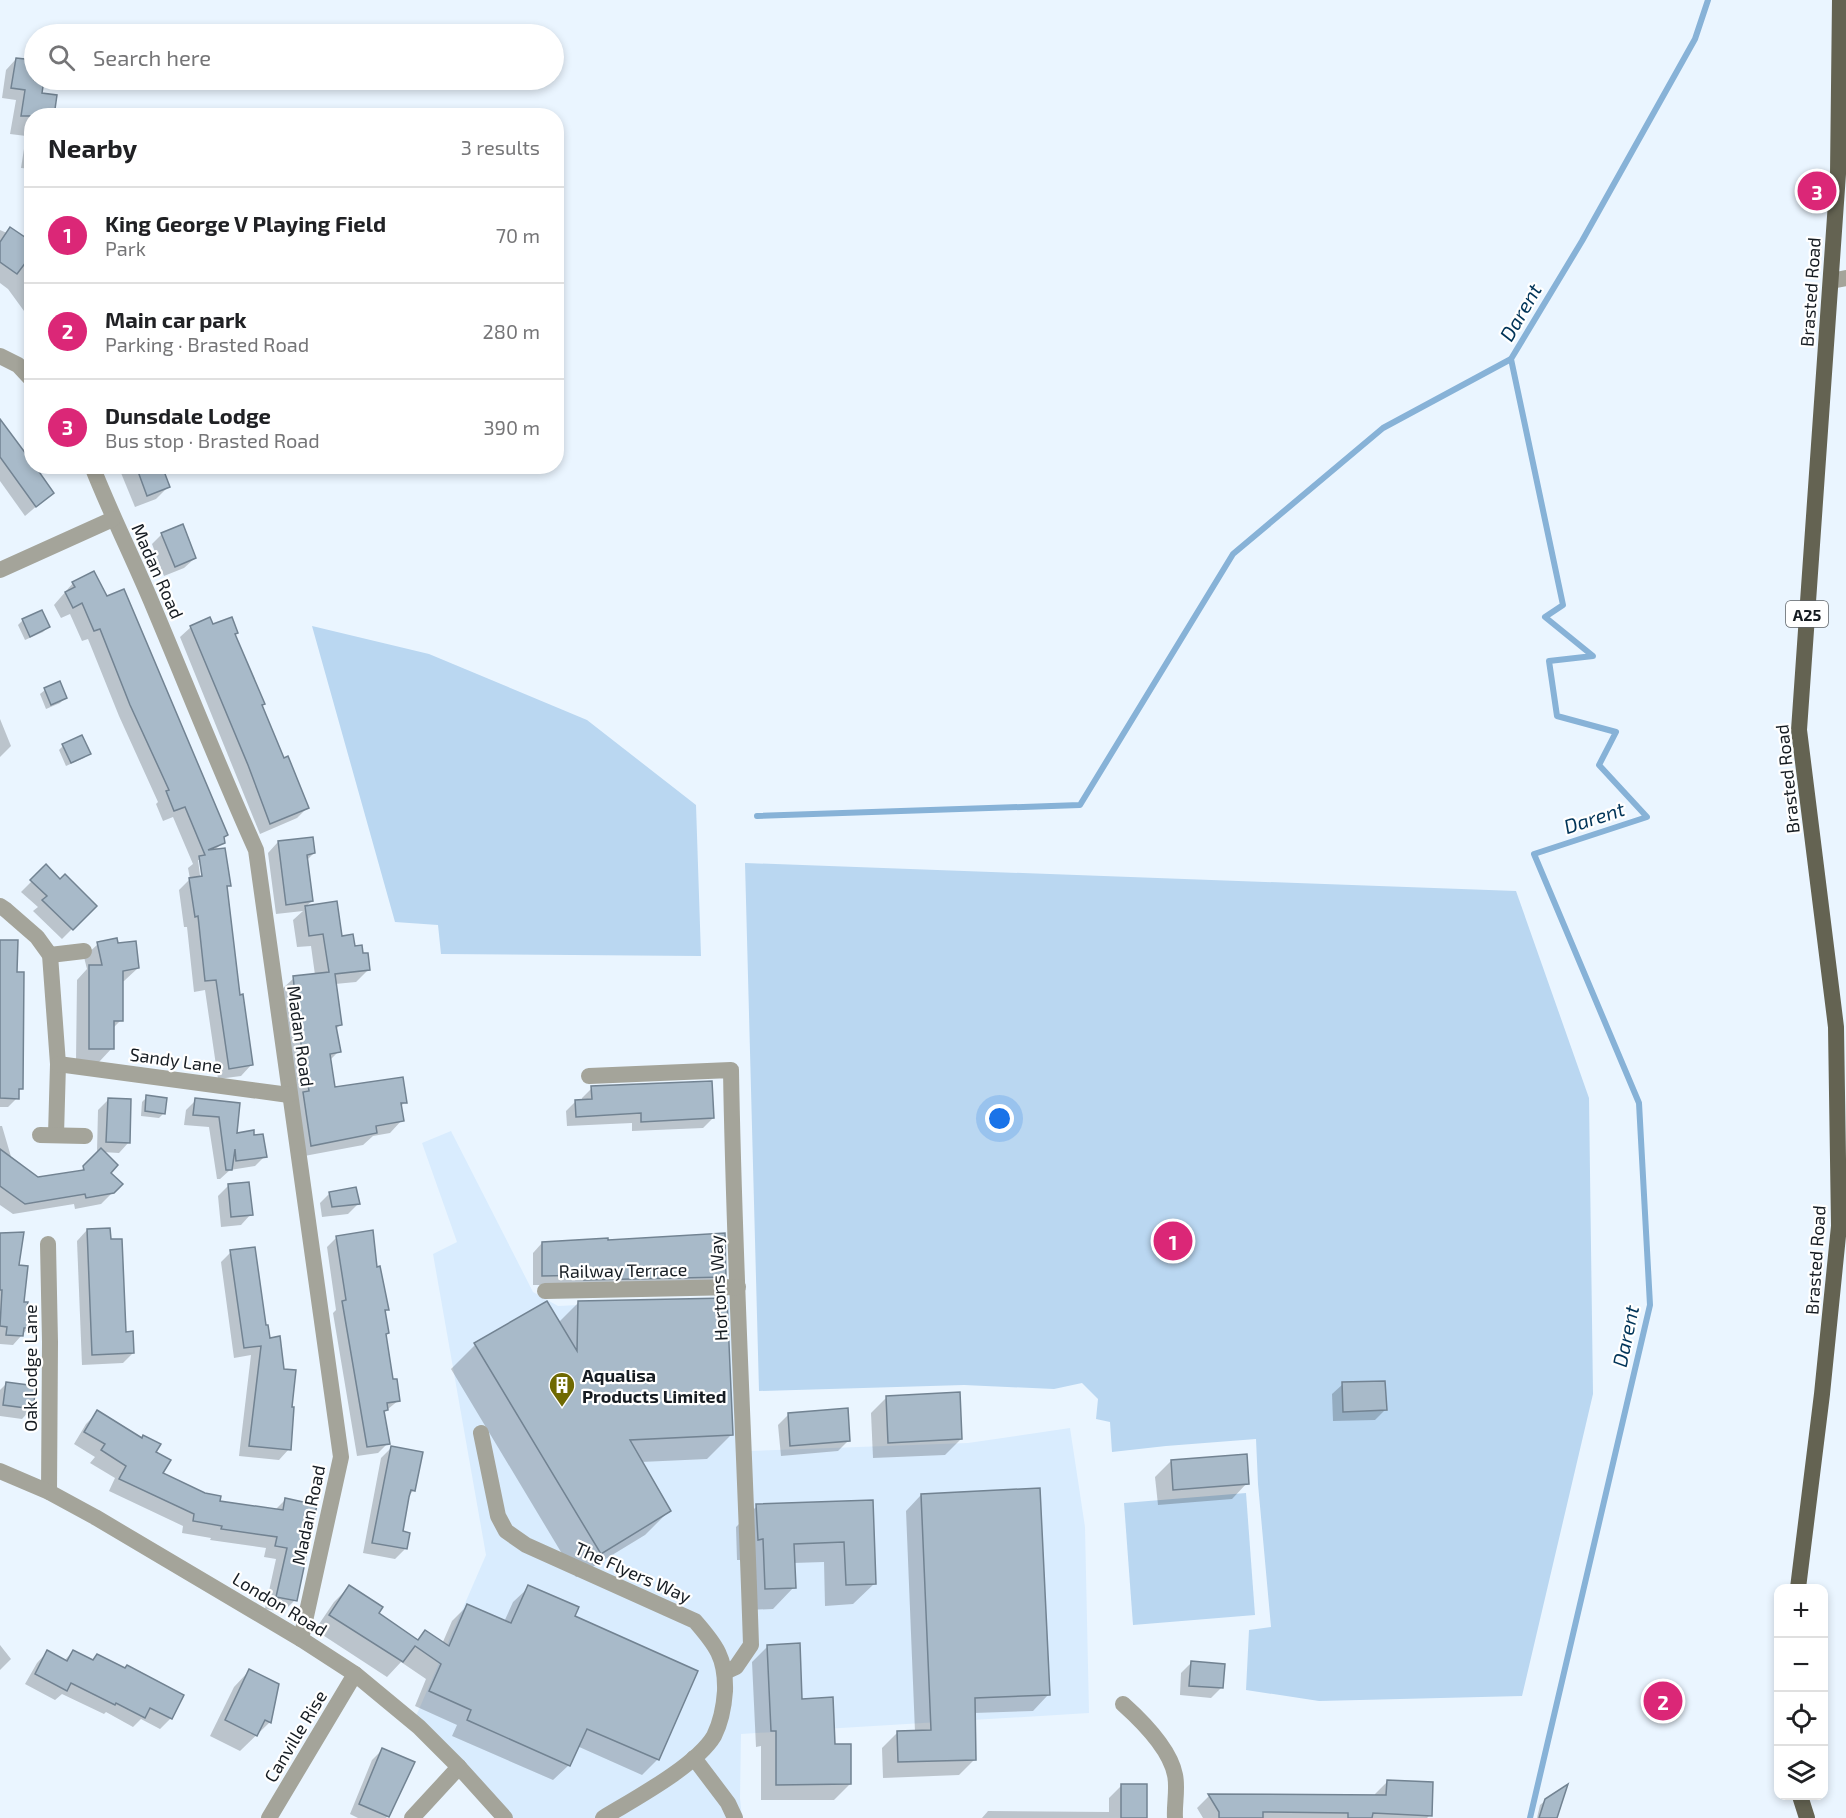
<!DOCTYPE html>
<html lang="en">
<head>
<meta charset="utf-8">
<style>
  body { margin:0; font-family:"Exo 2",sans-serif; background:#f6f6f6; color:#202124 }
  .controls { position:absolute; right:18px; bottom:18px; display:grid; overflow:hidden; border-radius:12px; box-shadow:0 3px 9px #0003 }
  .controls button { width:54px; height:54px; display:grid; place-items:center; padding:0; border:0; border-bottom:2px solid #e0e0e0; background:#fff; color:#202124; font:30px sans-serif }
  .you { position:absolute; left:1000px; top:1119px; width:21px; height:21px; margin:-15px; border:4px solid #fff; border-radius:50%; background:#1a73e8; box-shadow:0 0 0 9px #1a73e833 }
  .badge { display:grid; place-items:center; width:39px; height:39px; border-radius:50%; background:#db2777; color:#fff; font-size:20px; font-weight:700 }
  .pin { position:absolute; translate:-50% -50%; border:3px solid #fff; box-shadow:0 2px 6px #0006 }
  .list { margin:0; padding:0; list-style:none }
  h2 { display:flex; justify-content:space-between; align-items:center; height:78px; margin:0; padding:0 24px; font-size:26px }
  h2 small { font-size:20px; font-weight:400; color:#757577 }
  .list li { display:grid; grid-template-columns:39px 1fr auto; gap:18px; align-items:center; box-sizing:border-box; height:96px; padding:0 24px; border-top:2px solid #e0e0e0 }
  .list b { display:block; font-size:22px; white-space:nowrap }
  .list p { margin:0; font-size:20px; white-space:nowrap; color:#757577 }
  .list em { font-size:20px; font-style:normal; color:#757577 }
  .icon { flex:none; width:33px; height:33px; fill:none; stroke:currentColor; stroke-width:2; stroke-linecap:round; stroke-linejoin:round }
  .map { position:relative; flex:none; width:1846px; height:1818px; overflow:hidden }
  .search { position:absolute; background:#fff; box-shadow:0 3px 9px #0003; left:24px; top:24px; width:540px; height:66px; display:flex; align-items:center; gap:15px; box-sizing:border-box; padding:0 21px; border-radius:33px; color:#757577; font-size:22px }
  .panel { position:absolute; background:#fff; box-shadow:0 3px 9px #0003; left:24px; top:108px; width:540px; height:366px; border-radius:24px }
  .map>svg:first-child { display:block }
  .built { fill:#d9ecfe }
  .green { fill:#bad7f1 }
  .shadow { fill:#0003; fill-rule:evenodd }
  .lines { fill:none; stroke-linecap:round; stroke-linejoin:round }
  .stream { stroke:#87b2d7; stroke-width:6 }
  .building { fill:#a8bac9; stroke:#728392; stroke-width:1.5 }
  .minor { stroke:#a4a49a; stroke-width:16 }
  .tertiary { stroke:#a4a49a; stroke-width:16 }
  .primary { stroke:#646352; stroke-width:16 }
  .labels { text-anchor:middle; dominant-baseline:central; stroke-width:4.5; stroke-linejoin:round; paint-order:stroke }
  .shield { fill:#fff; stroke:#5c6064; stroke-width:1.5 }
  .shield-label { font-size:16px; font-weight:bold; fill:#161c22 }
  .street-label { font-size:18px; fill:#161c22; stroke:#fff }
  .poi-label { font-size:18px; font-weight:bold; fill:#161c22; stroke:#fff; text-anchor:start }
  .water-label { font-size:20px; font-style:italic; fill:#003458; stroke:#fff }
</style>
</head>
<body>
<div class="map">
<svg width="1846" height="1818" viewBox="0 0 1846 1818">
  <rect width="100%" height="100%" fill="#eaf5ff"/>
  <path class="built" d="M451,1131L533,1292L558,1306L739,1297L749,1451L968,1443L1070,1428L1085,1527L1089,1713L741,1734L740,1798L742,1818H500L413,1723L486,1555L433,1254L457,1242L422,1143Z"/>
  <g class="green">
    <path d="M312,626L429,654L587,720L696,805L701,956L441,954L438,925L395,922Z"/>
    <path d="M745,863L1516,891L1589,1098L1593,1394L1522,1696L1319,1701L1246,1690L1249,1630L1271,1627L1258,1484L1256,1439L1166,1446L1112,1452L1110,1422L1096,1419L1098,1399L1082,1383L1054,1389L964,1385L759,1391Z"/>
    <path d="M1246,1493L1255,1615L1133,1625L1124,1503Z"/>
  </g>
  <g class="shadow">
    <path d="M16,59L34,62V80H42L40,94L32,116V169L21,168L26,136L10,134L16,100L2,98L6,70Z"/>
    <path d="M0,230L32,244V322L8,289L0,283Z"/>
    <path d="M0,435L32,466L52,493L25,516L0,481Z"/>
    <path d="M127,466H160L168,487L156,499L135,507L121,473Z"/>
    <path d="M162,534L195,558L184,568L164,576L152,544Z"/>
    <path d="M94,573L222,838L223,842L215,850L229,885L226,888L238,996L252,1064L241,1076L218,1079L205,990L194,992L187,927H184L179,890L190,879L188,868L193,864L173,817L163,821L156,804L158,802L119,716L88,639L82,641L70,614L61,618L54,605L73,583ZM198,860H201L204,883H201Z"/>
    <path d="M23,620L48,627L43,632L25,640L18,625Z"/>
    <path d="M212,626L237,632L234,635L261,706L284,760L307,808L297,818L260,834L180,637L191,627Z"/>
    <path d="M45,690L65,698L60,703L46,709L40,694Z"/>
    <path d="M0,719L11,746L0,757Z"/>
    <path d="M63,746L89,753L84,758L66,766L59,750Z"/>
    <path d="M278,842L314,853L306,861L312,901L304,908L336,903L341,938L362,955L369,969L356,982L335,984L340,1025L335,1030L339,1051L329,1061L334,1088L405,1102L400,1107L402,1120L390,1133L373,1136L363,1145L299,1157L281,990L294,978L315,975L311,946L297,947L293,920L303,911L276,914L268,853Z"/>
    <path d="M46,867L60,881L95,906L62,939L33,911L38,907L21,892Z"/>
    <path d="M0,941L15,973L21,1088L17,1092V1098L8,1107H0Z"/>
    <path d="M98,944L117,945L138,968L124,981L121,982V1020L112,1029V1048L99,1062H76L77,980L87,969L84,957Z"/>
    <path d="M592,1088L713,1118L703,1128L632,1131V1123L567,1126L566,1111L576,1101H582V1098Z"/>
    <path d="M147,1097L164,1113L159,1118L141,1116L142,1102Z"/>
    <path d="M108,1100L129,1142L119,1153L102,1152L113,1192L101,1204L75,1209L74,1204L13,1214L0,1205V1126H2L12,1160L38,1178L79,1173L99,1152H97L98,1110Z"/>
    <path d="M196,1100L238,1104L235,1135L253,1137L265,1156L255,1166L230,1170L220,1179H217L209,1127L184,1125L186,1110Z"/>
    <path d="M228,1186L251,1214L241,1225L221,1227L218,1196Z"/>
    <path d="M330,1193L358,1204L348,1214L322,1217L320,1203Z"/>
    <path d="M87,1230L133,1353L123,1363L82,1365L77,1241Z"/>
    <path d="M0,1234L18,1266L22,1303L29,1327L13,1345L0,1344Z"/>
    <path d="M337,1237L376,1269L388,1309L384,1313L387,1333L385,1336L391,1381L399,1400L383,1413L388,1443L378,1453L357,1456L333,1313L336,1310L327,1247Z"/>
    <path d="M607,1242L725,1276L715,1286L533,1285V1253L542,1243Z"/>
    <path d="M231,1252L265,1327L289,1449L279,1460L239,1456L251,1355L234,1358L221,1262Z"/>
    <path d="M579,1302L731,1435L707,1459L641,1462L669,1511L645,1535L576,1577L451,1369L475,1345L548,1303L559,1322Z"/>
    <path d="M6,1384L32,1408L22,1419L0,1416V1390Z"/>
    <path d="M1343,1384L1385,1410L1375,1420L1333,1421L1332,1394Z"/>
    <path d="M887,1397L961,1439L945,1455L873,1458L871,1413Z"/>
    <path d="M98,1412L154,1453L161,1474L219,1502L275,1510L285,1500L295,1600L283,1612L265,1609L276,1559L264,1557L266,1548L210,1540L211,1538L182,1533L183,1526L109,1491L115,1478L90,1463L95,1457L74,1444L86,1424Z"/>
    <path d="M789,1414L848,1441L838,1451L781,1456L778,1425Z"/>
    <path d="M391,1448L414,1490L408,1496L401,1532L408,1534L405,1549L395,1559L363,1553L381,1458Z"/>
    <path d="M1171,1461L1247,1483L1232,1499L1158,1505L1155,1477Z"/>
    <path d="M921,1495L1048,1695L1033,1711L974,1713L975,1759L959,1775L883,1778L882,1748L898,1732H915L906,1511Z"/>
    <path d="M871,1501L875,1583L853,1604L825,1606L824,1562L793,1563L794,1587L773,1609L744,1610L743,1560H737L736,1527L757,1506Z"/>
    <path d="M349,1587L377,1613L417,1641L425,1632L442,1644L452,1621L468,1605L504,1622L513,1602L529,1587L573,1617L696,1672L657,1760L642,1775L577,1746L569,1765L553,1780L452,1736L457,1725L415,1706L426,1679L401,1662L387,1677L315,1630L334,1602Z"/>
    <path d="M0,1645L11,1659L0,1670Z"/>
    <path d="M768,1646L850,1784L834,1800H761V1746L756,1747L752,1662Z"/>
    <path d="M73,1651L92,1661L97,1656L182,1695L171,1718L160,1729L141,1719L133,1727L106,1712L104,1714L62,1694L55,1700L25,1684L37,1663L47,1652L64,1661Z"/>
    <path d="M1192,1662L1221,1688L1211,1698L1180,1695L1181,1673Z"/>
    <path d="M249,1671L270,1722L240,1751L210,1736L234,1687Z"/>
    <path d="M382,1750L388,1816L386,1818H358L350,1814L372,1760Z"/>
    <path d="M1388,1781L1430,1815L1427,1818H1203L1197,1808L1209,1796H1375V1794Z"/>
    <path d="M1122,1785L1145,1818H982L988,1811L1109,1812V1798Z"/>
    <path d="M1546,1800L1555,1818H1537L1540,1805Z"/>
  </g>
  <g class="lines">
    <g class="stream">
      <path d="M757,816L1080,805L1233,554L1383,428L1511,359"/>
      <path d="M1530,1818L1650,1305L1639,1103L1534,854L1647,817L1599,765L1616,732L1557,716L1549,661L1593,656L1545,617L1563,605L1511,359L1582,241L1695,39L1708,0"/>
    </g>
  </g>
  <g class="building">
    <path d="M16,58L34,60V80H44L42,93L57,95L54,116H21L25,90L11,88Z"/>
    <path d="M10,227L32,242V254L17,274L0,262V242Z"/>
    <path d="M0,419L32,462V466H35L54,493L36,507L0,457Z"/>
    <path d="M136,466H162L170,487L147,496Z"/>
    <path d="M183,524L196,558L175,567L161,533Z"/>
    <path d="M94,571L107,596L124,589L228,835L224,837L225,843L208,850L225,848L231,886H227L240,995L243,994L253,1065L229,1069L216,980L205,981L198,916L195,917L189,878L202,876L199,856L205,855L185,807L174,811L166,791L169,790L130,705L100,629L94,631L82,603L73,608L65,592L75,587L72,582Z"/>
    <path d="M42,610L50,627L30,637L22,619Z"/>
    <path d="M210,617L213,624L232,617L238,633L235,634L265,704L262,705L284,758L288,756L309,808L270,824L248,765L190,626Z"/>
    <path d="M60,681L67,698L51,705L44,688Z"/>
    <path d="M82,735L91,754L71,763L62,744Z"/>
    <path d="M313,837L315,853L307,855L313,901L286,905L278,841Z"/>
    <path d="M46,864L60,879L65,874L97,906L73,930L42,900L47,896L30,880Z"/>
    <path d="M337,901L342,936L353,934L355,946L362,945L363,953H368L370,970L335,974L342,1025L336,1026L341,1052L330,1054L335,1087L403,1077L407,1103H401L404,1121L376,1126L377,1133L311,1146L303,1092L309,1091L299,1032L293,976L329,972L323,934L309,936L305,906Z"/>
    <path d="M117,938L118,943L136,941L139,968L123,971V1021H114V1049H89V965H102L97,942Z"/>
    <path d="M0,940H18L17,972H24L23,1089H19V1099L0,1098Z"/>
    <path d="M712,1081L714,1118L641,1122V1113L576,1117L575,1100L592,1099L591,1086Z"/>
    <path d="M146,1095L167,1098L165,1114L145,1111Z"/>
    <path d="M108,1098L131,1099L130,1143L106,1142Z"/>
    <path d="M195,1098L240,1103L237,1133L254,1130V1135L263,1134L267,1157L236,1161L235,1149L232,1170H226L219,1117L193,1115Z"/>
    <path d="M101,1148L118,1165L111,1173L123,1184L114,1193L86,1198L85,1194L25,1204L0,1186V1149L38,1177L84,1170L83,1166Z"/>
    <path d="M249,1182L253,1215L231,1217L228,1184Z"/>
    <path d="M356,1187L360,1204L332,1207L329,1192Z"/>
    <path d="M110,1228L111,1239H122L126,1332L133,1331L134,1353L92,1355L87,1229Z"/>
    <path d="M373,1230L377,1267L380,1266L389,1310H385L389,1333L386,1334L393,1379H397L400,1401L387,1403L388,1410L384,1411L390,1444L367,1447L342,1301L346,1300L336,1236Z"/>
    <path d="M24,1232L19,1265L28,1266L24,1302H28L27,1307L32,1308L30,1328H24L23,1336L6,1335L7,1327L0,1326L2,1290H0V1233Z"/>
    <path d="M725,1233L726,1277L585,1280L592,1275L542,1276V1242L608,1238V1240Z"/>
    <path d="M255,1247L266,1325H268L270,1338L280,1336L284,1369L296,1370L292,1407H294L291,1450L249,1446L261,1346L244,1348L230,1250Z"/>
    <path d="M727,1298L733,1435L630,1440L671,1511L601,1554L474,1343L547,1301L577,1351L578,1301Z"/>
    <path d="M1385,1381L1387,1410L1343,1412L1342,1382Z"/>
    <path d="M6,1382L36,1386L33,1409L3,1405Z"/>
    <path d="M960,1392L962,1439L888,1443L886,1396Z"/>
    <path d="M848,1408L850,1441L790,1446L788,1413Z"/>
    <path d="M97,1410L142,1438L143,1435L161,1444L156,1452L171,1460L163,1473L205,1493L221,1496L220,1501L283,1510L285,1498L317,1505L297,1601L276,1597L287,1548L275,1546L277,1537L221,1529L222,1526L193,1521L194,1514L119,1479L126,1466L101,1450L105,1444L84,1432Z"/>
    <path d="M391,1446L423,1452L415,1491L411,1490L409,1497L403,1531L410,1533L407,1549L372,1543Z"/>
    <path d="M1247,1454L1249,1484L1173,1490L1171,1460Z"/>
    <path d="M1040,1488L1050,1695L975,1698L976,1760L898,1762L897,1731L931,1730L921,1494Z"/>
    <path d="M873,1500L876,1584L846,1585L844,1542L794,1544L796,1588L765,1589L763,1539L758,1540L756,1504Z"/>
    <path d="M349,1585L383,1607L379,1613L418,1640L425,1630L449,1646L467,1604L511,1623L528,1585L579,1607L575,1616L698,1671L659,1760L587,1729L570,1766L467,1720L471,1710L429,1691L441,1664L415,1646L403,1662L329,1615Z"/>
    <path d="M800,1643L802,1699L833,1697L835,1744H851V1784L776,1785V1731H771L767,1645Z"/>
    <path d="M47,1650L67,1661L73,1650L93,1660L97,1654L125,1668L127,1665L184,1695L172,1719L150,1708L145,1718L116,1703L115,1705L71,1683L67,1691L35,1674Z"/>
    <path d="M1191,1661L1225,1664L1223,1688L1189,1686Z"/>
    <path d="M249,1669L279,1684L271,1723L265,1720L257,1736L225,1720Z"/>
    <path d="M382,1748L415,1762L389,1817L359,1804Z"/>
    <path d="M1387,1780L1433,1782L1432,1816L1373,1813L1372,1818H1348V1813L1263,1812V1818H1219V1812L1208,1794L1386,1795Z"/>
    <rect x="1121" y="1784" width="26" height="34"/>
    <path d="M1568,1784L1557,1818H1539L1545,1799Z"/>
  </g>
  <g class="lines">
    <g class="minor">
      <path d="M1831,281L1846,278"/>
      <path d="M0,356L18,365L32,380"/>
      <path d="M92,466C110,512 132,556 151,601C186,684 219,768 256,850L341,1457L301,1639"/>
      <path d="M0,570L113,519"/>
      <path d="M0,906L6,910L37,937L50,955L58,1064L56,1135"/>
      <path d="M50,955L84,951"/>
      <path d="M58,1064L289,1095"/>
      <path d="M589,1076L731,1070C734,1262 745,1454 751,1645L736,1667L725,1672"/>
      <path d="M40,1135L85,1136"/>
      <path d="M48,1244L50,1342L49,1492"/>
      <path d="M545,1291L738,1287"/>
      <path d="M481,1433L498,1516L506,1531L526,1545L695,1621C716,1645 726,1658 725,1691C724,1706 721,1722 714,1736C696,1766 634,1799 603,1818"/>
      <path d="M1123,1704C1142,1721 1170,1749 1175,1775C1178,1788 1174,1805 1175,1818"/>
      <path d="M694,1758L728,1803L735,1818"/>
      <path d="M269,1818L355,1674"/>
      <path d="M412,1818L459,1767"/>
    </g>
    <path class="tertiary" d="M0,1471L49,1492L95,1517L301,1639L355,1674L419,1727L459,1767L505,1818"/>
    <g class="primary">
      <path d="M1798,1588L1822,1394L1839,1226L1836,1027L1799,730L1838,174L1840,0"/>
      <path d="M1800,1796L1807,1818"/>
    </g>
  </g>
  <defs>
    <g id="building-pin" transform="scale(1.35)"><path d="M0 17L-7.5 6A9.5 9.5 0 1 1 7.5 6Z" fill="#6f6901" stroke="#fff"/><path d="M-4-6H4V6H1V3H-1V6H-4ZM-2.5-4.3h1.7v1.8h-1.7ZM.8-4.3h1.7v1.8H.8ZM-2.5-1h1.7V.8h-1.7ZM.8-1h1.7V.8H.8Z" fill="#fff"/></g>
  </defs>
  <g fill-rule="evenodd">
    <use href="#building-pin" x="562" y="1385"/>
  </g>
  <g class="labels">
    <rect class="shield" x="1786" y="601" width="42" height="26" rx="4.5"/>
    <g class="shield-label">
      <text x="1807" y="614">A25</text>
    </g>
    <g class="street-label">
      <text transform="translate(1810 292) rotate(-86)">Brasted Road</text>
      <text transform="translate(158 571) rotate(66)">Madan Road</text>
      <text transform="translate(1787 779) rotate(-96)">Brasted Road</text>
      <text transform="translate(301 1036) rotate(82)">Madan Road</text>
      <text transform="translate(176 1060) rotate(8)">Sandy Lane</text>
      <text transform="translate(1815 1260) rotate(-86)">Brasted Road</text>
      <text transform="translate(623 1270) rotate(-1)">Railway Terrace</text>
      <text transform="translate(718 1288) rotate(-93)">Hortons Way</text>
      <text transform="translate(30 1368) rotate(-90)">Oak Lodge Lane</text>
      <text transform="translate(308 1515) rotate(-78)">Madan Road</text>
      <text transform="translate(633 1572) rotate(24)">The Flyers Way</text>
      <text transform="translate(280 1604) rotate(31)">London Road</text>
      <text transform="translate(295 1736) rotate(-59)">Canville Rise</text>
    </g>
    <g class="poi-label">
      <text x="582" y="1375">Aqualisa<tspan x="582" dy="21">Products Limited</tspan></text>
    </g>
    <g class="water-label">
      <text transform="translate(1520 312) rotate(-60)">Darent</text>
      <text transform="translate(1594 817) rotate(-18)">Darent</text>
      <text transform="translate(1625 1336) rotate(-78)">Darent</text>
    </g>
  </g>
</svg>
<div class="controls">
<button>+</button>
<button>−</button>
<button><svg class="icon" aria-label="locate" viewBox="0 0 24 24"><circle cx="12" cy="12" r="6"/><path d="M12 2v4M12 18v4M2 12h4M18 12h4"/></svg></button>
<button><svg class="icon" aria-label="layers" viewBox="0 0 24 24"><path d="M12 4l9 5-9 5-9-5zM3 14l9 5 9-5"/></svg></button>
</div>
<div class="you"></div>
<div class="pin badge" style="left:1173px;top:1241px">1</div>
<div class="pin badge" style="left:1663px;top:1701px">2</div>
<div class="pin badge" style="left:1817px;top:191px">3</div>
<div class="search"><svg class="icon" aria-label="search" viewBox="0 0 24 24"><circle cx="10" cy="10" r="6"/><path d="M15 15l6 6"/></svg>Search here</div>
<section class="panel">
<h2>Nearby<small>3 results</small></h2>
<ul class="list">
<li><span class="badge">1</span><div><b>King George V Playing Field</b><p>Park</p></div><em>70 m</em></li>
<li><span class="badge">2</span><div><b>Main car park</b><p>Parking · Brasted Road</p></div><em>280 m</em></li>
<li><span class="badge">3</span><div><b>Dunsdale Lodge</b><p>Bus stop · Brasted Road</p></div><em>390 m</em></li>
</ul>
</section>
</div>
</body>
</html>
